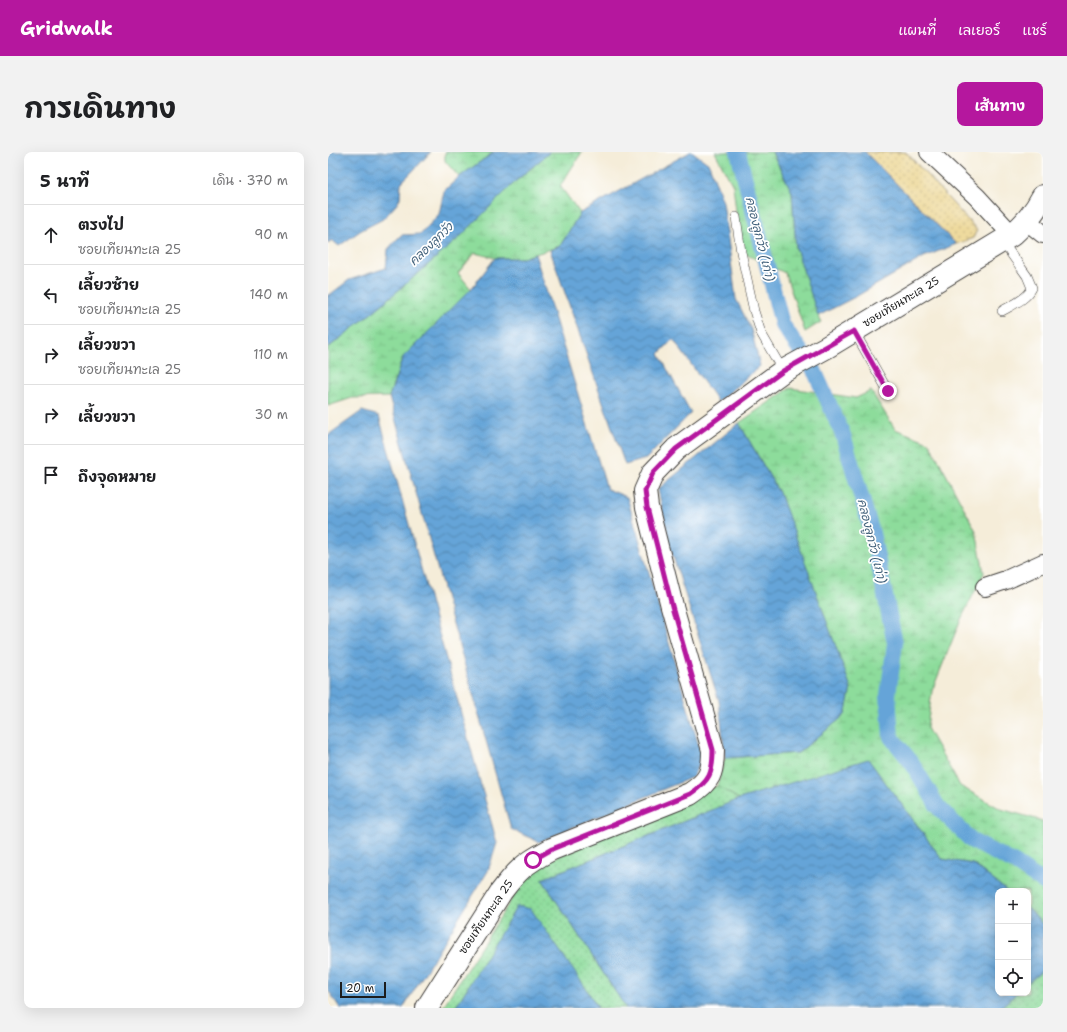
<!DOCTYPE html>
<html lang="th">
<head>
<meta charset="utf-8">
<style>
  body { margin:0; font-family:"Shantell Sans","Playpen Sans Thai",sans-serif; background:#f2f2f2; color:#202124 }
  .controls { position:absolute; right:12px; bottom:12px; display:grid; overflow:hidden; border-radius:8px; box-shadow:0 4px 16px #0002 }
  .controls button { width:36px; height:36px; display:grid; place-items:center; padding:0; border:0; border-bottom:1px solid #e0e0e0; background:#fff; color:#202124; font:20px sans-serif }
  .scale { position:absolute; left:12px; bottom:10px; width:46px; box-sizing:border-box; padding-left:4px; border:2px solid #1c1c1c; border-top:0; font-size:11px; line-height:14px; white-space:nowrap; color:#1c1c1c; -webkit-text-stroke:3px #fff; paint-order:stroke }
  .stop { position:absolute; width:12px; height:12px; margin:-9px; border:3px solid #b5179e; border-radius:50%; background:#fff }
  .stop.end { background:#b5179e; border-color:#fff; box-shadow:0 1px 4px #0008 }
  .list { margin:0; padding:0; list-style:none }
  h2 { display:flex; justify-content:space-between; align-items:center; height:52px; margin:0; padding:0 16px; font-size:17px }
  h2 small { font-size:13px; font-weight:400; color:#757577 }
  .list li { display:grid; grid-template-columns:26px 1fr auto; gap:12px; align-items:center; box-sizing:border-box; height:60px; padding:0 16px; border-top:1px solid #e0e0e0 }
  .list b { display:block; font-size:15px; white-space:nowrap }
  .list p { margin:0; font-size:13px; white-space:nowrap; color:#757577 }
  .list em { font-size:13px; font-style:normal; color:#757577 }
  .icon { flex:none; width:22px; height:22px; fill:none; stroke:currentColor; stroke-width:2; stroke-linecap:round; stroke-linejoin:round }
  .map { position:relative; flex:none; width:715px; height:856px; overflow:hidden; border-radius:8px }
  header { display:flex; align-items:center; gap:24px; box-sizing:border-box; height:56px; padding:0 20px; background:#b5179e; color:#fff }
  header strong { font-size:19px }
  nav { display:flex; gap:22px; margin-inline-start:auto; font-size:14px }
  .intro { display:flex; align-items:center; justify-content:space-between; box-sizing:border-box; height:96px; padding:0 24px }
  h1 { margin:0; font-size:28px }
  .button { padding:10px 18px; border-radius:8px; background:#b5179e; color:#fff; font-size:14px; font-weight:700 }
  main { display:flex; gap:24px; padding:0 24px }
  aside { flex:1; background:#fff; border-radius:8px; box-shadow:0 4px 16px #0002 }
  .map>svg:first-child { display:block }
  .grass { fill:url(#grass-dots); stroke:#547c5c }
  .wetland { fill:url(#wetland-marsh); stroke:#547c5c }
  .sand { fill:url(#sand-dots); stroke:#857b5d }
  .water { fill:url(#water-waves); stroke:#40607a }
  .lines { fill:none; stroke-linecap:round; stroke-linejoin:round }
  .canal { stroke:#65a4d8; stroke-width:16 }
  .service-casing { stroke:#3d3b38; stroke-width:10 }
  .minor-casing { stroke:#3d3b38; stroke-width:20 }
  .tertiary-casing { stroke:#3d3b38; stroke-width:24 }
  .service { stroke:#fff; stroke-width:9 }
  .minor { stroke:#fff; stroke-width:18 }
  .tertiary { stroke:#fff; stroke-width:22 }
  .route { stroke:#b5179e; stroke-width:5 }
  .labels { text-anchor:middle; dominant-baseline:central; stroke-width:3.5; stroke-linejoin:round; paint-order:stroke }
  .street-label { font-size:11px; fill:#1c1c1c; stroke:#fff }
  .water-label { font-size:12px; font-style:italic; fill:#40607a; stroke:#fff }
</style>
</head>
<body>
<header>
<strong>Gridwalk</strong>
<nav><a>แผนที่</a><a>เลเยอร์</a><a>แชร์</a></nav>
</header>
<div class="intro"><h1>การเดินทาง</h1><a class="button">เส้นทาง</a></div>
<main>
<aside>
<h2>5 นาที<small>เดิน · 370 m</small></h2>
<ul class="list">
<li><svg class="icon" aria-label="ahead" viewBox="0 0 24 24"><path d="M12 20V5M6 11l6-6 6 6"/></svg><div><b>ตรงไป</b><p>ซอยเทียนทะเล 25</p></div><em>90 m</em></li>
<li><svg class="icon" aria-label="left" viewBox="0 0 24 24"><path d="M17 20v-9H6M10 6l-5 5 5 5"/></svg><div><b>เลี้ยวซ้าย</b><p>ซอยเทียนทะเล 25</p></div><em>140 m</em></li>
<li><svg class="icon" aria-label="right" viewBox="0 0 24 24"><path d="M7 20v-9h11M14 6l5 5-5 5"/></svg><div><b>เลี้ยวขวา</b><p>ซอยเทียนทะเล 25</p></div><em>110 m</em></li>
<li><svg class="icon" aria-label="right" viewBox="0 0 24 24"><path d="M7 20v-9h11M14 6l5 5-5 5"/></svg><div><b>เลี้ยวขวา</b></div><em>30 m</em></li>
<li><svg class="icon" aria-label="arrive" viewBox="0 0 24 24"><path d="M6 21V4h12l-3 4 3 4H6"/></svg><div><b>ถึงจุดหมาย</b></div></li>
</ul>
</aside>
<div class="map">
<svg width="715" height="856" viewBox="0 0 715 856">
  <defs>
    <pattern id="grass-dots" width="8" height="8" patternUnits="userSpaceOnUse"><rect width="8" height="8" fill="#8ddc9b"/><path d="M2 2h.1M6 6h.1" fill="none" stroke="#79bc85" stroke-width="1.8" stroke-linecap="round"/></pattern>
    <pattern id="wetland-marsh" width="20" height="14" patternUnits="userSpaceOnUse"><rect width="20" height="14" fill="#8ddc9b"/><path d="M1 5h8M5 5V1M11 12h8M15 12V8" fill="none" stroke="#79bc85"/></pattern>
    <pattern id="sand-dots" width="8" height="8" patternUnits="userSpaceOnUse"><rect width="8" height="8" fill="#eeda9e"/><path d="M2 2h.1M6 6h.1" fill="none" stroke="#ccba88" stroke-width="1.8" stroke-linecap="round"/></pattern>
    <pattern id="water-waves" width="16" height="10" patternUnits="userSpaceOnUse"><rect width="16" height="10" fill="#65a4d8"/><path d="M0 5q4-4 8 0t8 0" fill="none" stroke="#5285ae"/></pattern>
  </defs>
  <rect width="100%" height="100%" fill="#fff"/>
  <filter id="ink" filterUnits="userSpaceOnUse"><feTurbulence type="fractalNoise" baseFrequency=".025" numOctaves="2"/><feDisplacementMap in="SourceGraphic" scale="8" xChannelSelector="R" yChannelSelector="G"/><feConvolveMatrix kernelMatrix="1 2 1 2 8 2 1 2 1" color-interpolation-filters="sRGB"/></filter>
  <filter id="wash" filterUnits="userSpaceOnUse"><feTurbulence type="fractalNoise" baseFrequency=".012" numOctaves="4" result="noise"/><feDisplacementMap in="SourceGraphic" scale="16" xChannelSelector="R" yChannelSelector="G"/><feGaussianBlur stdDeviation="0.9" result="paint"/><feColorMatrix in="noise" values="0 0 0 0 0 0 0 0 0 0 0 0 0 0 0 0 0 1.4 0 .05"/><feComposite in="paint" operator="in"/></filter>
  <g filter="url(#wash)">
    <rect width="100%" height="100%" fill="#f5edd9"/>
    <g class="grass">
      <path d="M389,634L411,647L214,727L298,856H270L259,838L189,755L127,856H114L199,723L217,710Z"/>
      <path d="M715,818V854L712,856H672L689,841H700V831Z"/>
    </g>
    <g class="wetland">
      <path d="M117,0H166L131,25L117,9Z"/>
      <path d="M222,0H254L232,34L252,61L232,94L195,106H167L147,101L130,121L143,137L75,205L61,245L24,246L0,254V196L51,155L132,85L188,29Z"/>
      <path d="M387,0H444L464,40L468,96L493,170L477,180L457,121L413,100L405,34Z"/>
      <path d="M462,236L528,246L543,239L567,277L601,290L648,379L656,421L632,469L604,539L599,576L632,634L673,657L715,669V773L700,756V739H679L645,712L614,707L540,608L411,647L389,634L397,606L470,601L517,563L453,344L411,271Z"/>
    </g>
    <path class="sand" d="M537,0H578L649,78L645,86L628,92Z"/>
    <g class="water">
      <path d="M0,0H103L73,31L72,46L69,52L55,67L32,79L11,94L4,88L0,91Z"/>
      <path d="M166,0H222L188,29L132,85L51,155L0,196V144L21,128L58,116L60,97L73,83L93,82L111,62L116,39L131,25Z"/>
      <path d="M362,0H365L381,12L395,50L408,147L423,177L432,214L390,250L345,187L331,202L363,261L318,307L297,313L222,98L232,94L252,61Z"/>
      <path d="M444,0H537L628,92L596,105L529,144L490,164L468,96L464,40Z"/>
      <path d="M207,102L279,337L299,345L374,605L365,625L248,674L211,690L183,677L61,245L75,205L143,137L167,106H195Z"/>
      <path d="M34,259L51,264L169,691L160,719L75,856H12L0,838V283Z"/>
      <path d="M411,271L453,344L523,536L517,563L470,601L397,606L391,549L342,395L330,337Z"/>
      <path d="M540,607L614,707L645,712L679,739H670V841H689L672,856H298L214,727L411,647Z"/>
      <path d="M189,754L203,757L259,838L270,856H127Z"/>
      <path d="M700,756L715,773V818L700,831Z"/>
    </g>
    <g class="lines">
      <path class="canal" d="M410,0L454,172L486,218L515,283L544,381L567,491L560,543L563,585L584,611L610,655L644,689L687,711L715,730"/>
    </g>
  </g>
  <g filter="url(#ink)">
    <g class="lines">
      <g class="service-casing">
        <g id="service">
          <path d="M408,65L413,100L426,159L433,181L455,219"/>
          <path d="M674,159C684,153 699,147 704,136L699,124L674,89"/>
          <path d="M526,179L560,239"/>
        </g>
      </g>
      <g class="minor-casing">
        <g id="minor">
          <path d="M601,0L649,45L684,83"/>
          <path d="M699,69L715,82"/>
          <path d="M657,435L678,428L715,411"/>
        </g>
      </g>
      <g class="tertiary-casing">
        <path id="tertiary" d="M99,856L173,740C179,732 186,723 194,716C203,708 213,703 224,697L362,642C382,629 385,621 385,598L344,454L319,355L317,339L325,321L348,297L455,219L499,195L684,83C698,70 706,61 715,44"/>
      </g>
      <use href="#service" class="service"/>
      <use href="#minor" class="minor"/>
      <use href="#tertiary" class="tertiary"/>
    </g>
  </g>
  <g class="lines" filter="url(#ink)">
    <path class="route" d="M205,708L224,697L362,642C382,629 385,621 385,598L344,454L319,355L317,339L325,321L348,297L455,219L526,179L560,239"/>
  </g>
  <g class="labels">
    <g class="street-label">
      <text transform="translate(573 150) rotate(-31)">ซอยเทียนทะเล 25</text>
      <text transform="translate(158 765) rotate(-56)">ซอยเทียนทะเล 25</text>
    </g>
    <g class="water-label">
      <text transform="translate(432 87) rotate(76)">คลองลูกวัว (เก่า)</text>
      <text transform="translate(103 92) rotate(-44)">คลองลูกวัว</text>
      <text transform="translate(544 389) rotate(76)">คลองลูกวัว (เก่า)</text>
    </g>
  </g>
</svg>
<div class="controls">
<button>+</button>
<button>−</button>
<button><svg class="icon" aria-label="locate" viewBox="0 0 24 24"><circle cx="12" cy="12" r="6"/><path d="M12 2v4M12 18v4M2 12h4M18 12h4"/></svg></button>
</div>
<div class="scale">20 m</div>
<div class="stop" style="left:205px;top:708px"></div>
<div class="stop end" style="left:560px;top:239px"></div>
</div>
</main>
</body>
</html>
